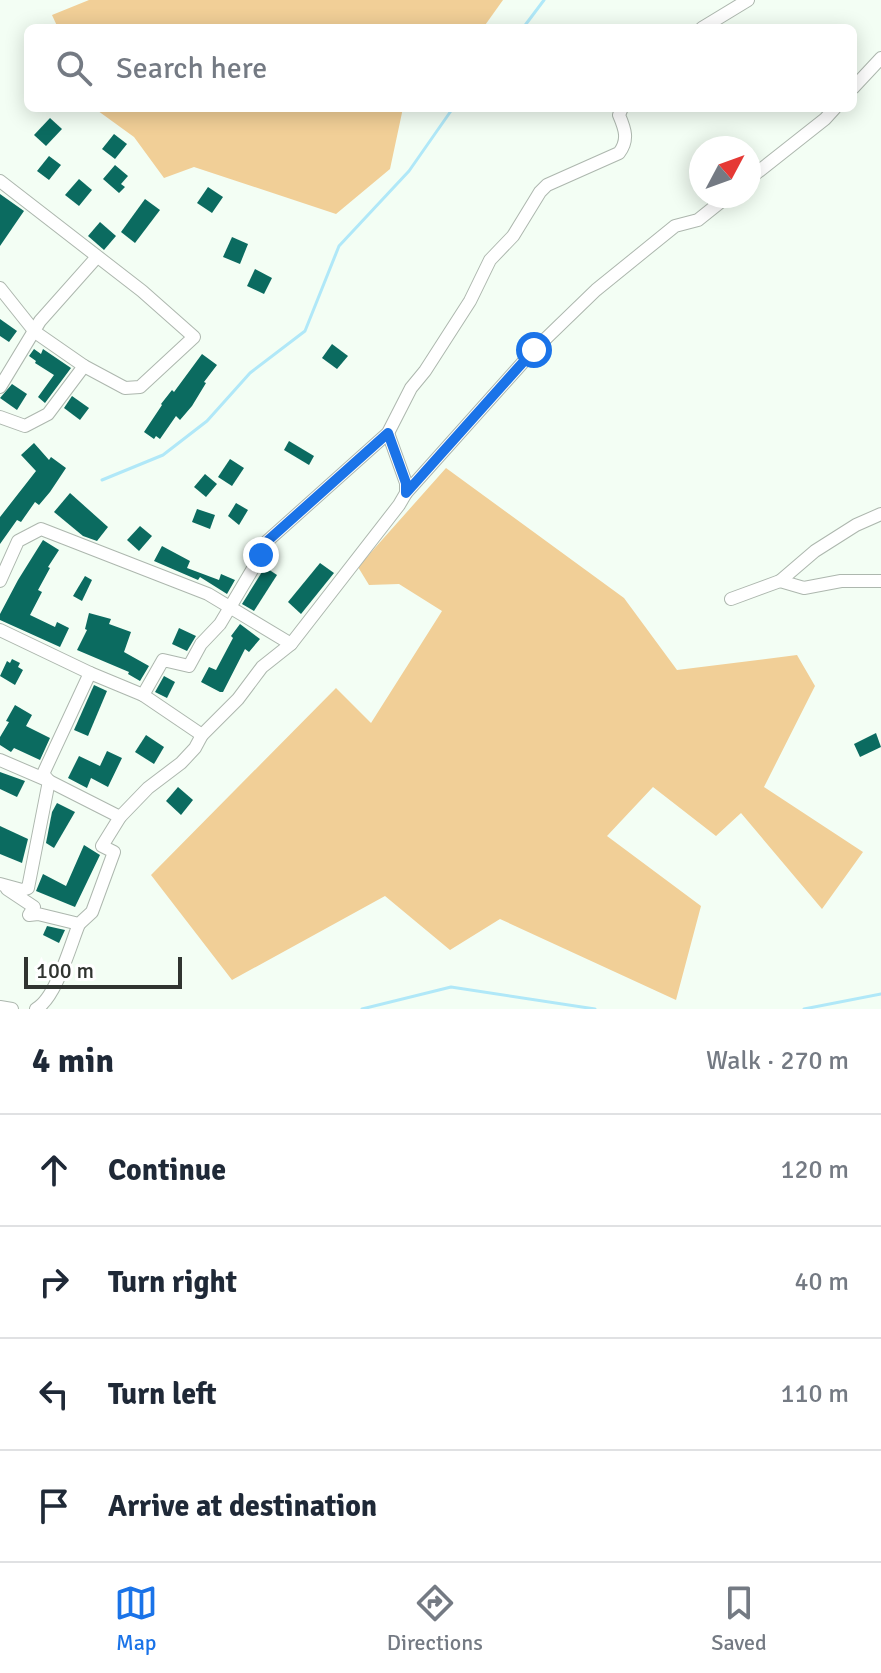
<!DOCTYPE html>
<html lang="en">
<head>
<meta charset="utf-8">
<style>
  body { margin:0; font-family:Signika,sans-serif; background:#f6f6f7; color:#1f2937 }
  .compass { position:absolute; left:689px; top:136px; width:72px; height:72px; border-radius:50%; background:#fff; box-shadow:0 4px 20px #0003; rotate:49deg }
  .scale { position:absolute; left:24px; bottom:20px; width:158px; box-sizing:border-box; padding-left:8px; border:4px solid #303430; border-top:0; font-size:22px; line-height:28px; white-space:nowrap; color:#303430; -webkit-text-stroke:6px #fff; paint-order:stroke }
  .stop { position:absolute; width:24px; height:24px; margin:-18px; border:6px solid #1a73e8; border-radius:50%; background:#fff }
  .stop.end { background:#1a73e8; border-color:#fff; box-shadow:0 2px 8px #0008 }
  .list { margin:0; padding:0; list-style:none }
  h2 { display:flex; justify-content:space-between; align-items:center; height:104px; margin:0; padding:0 32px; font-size:34px }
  h2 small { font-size:26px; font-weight:400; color:#747a83 }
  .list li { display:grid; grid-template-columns:52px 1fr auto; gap:24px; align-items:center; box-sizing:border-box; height:112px; padding:0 32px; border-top:2px solid #e0e1e3 }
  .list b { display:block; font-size:30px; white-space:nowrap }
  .list em { font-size:26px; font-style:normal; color:#747a83 }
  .icon { flex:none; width:44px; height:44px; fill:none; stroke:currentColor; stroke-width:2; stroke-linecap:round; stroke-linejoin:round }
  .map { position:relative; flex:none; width:881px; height:1009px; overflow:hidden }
  .search { position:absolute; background:#fff; box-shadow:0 4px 20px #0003; left:24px; right:24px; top:24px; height:88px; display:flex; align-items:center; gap:20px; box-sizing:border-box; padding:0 28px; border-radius:12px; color:#747a83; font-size:30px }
  .sheet { height:552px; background:#fff }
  nav { display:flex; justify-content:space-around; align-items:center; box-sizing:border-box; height:112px; border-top:2px solid #e0e1e3; background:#fff; font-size:22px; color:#747a83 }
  nav a { display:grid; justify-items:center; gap:4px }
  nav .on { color:#1a73e8 }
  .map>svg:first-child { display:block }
  .green { fill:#f1cf97 }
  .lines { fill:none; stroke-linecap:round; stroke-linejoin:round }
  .stream { stroke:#b0e8f8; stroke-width:3 }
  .building { fill:#0b6b60 }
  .minor-casing { stroke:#adb7ae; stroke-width:14 }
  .minor { stroke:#fff; stroke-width:12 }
  .route { stroke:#1a73e8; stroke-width:10 }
</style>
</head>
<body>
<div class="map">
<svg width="881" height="1009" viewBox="0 0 881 1009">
  <rect width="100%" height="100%" fill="#f3fef4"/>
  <g class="green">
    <path d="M89,0H503L483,28H58L52,15Z"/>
    <path d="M94,108H403L390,169L336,214L194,167L164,178L134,137Z"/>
    <path d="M446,468L624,598L677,670L797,655L815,686L764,787L863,852L822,909L741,813L716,836L653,787L607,836L701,906L676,1000L500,919L450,950L385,896L232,980L151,875L336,688L371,723L442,611L399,584L369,585L358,567Z"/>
  </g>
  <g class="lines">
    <g class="stream">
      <path d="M523,28L544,0"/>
      <path d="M102,480L163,455L207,421L250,373L305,331L339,246L409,171L453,108"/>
      <path d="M362,1009L451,987L595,1009"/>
      <path d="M804,1009L881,994"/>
    </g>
  </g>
  <g class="building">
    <path d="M50,118L62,129L46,146L34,135Z"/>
    <path d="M114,134L127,144L115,159L102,149Z"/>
    <path d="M49,156L61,165L49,180L37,171Z"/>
    <path d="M115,165L128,176L121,184L125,187L119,193L103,179Z"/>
    <path d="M79,179L92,190L79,206L65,195Z"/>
    <path d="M208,187L223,197L212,213L197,203Z"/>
    <path d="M0,194L24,211L0,246Z"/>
    <path d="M145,199L160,210L135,243L121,232Z"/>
    <path d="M100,222L116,236L104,250L88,236Z"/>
    <path d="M232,237L248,244L240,264L223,257Z"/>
    <path d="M255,269L272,278L264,294L247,286Z"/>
    <path d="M0,319L17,331L9,342L0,336Z"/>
    <path d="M332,344L348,356L337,369L322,358Z"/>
    <path d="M34,349L41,354L43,349L71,368L45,403L38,397L54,375L35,363L36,361L29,356Z"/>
    <path d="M202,354L217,365L204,382L206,383L192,406L180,420L176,416L160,439L156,436L154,439L144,432L162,405L161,404L172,390L174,392Z"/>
    <path d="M12,384L27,394L17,410L0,398Z"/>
    <path d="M72,396L89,408L80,420L64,408Z"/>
    <path d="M289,441L314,456L309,465L284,450Z"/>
    <path d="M34,443L49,460L51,457L66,468L50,492L39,505L35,502L21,522L17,520L0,544V517L36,471L21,455Z"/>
    <path d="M230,459L244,468L232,486L218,477Z"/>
    <path d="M205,474L217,484L206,497L194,487Z"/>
    <path d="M70,493L108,527L97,541L83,536L54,512Z"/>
    <path d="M236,503L248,510L239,525L228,516Z"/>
    <path d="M197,509L215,515L210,529L192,522Z"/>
    <path d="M140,526L152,536L139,551L127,540Z"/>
    <path d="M43,540L59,550L48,567L50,568L38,590L42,592L30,615L55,627L57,622L69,628L60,647L0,620V614L18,580Z"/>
    <path d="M162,546L190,561L187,568L219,580L221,574L235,580L227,594L200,577L198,580L154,561Z"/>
    <path d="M320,563L334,573L301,614L288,602Z"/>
    <path d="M265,567L277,575L254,611L242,604Z"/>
    <path d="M85,576L92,580L82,601L73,596Z"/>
    <path d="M89,613L111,619L109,624L131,632L124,652L149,666L140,681L128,674L129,672L77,650L87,630L85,629Z"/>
    <path d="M240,624L260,639L249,652L245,649L223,692H220L201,682L209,667L216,670L233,638L231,636Z"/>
    <path d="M179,628L196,636L187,651L172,644Z"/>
    <path d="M12,659L20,663L18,667L23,670L15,685L0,676L7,661L10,663Z"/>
    <path d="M164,676L175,682L167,698L155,692Z"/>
    <path d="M94,685L107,691L88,736L74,730Z"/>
    <path d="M15,705L32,715L26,726L50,738L40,760L14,748L11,752L0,745V737L9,722L6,721Z"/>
    <path d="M876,733L881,747L860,757L854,744Z"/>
    <path d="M146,735L164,747L154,764L135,752Z"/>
    <path d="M107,751L122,758L108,787L91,778L87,788L68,778L79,756L100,766Z"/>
    <path d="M0,772L25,781L17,797L0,789Z"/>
    <path d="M178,787L193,800L181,815L166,801Z"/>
    <path d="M57,803L75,812L54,848L46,843L52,812Z"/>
    <path d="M0,826L28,839L22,863L0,854Z"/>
    <path d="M84,845L100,855L75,907L36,891L43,874L66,886Z"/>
    <path d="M47,926L65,930L59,943L43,935Z"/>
  </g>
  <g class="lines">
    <g class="minor-casing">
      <g id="minor">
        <path d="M702,28L748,0"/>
        <path d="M853,88L881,58"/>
        <path d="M749,179L825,119L835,108"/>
        <path d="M0,181L142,291L194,337L140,387L125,388L84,366L35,332L0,288"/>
        <path d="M0,387L40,321L96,258"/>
        <path d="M0,417L25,426L48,414L84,366"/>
        <path d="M406,493L534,350L596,290L675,226L698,220L728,196"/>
        <path d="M0,581L18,541L41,529L208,594L291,644"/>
        <path d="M780,581L804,588L841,581H881"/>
        <path d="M731,599L780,581L815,551L856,525L881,514"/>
        <path d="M0,630L90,673"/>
        <path d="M143,695L202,735"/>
        <path d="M0,760L49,781L120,817"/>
        <path d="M0,884L22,890L28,888L49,781L43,774L90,673L143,695L163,660L189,666L201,644L220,624L261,555L264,544L388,433L411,388L425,371L470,301L490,260L513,236L540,192L547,185L619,153C629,140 625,129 619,115L622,108"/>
        <path d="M7,889L34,907L29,915L38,914L79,924L92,912L114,852L102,846L120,817L148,788L181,763L195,748L202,735L238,699L262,667L291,644L399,505L406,493V483L388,433"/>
        <path d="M0,1007L12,1009"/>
        <path d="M36,1009C56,998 70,946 79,924"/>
      </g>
    </g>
    <use href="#minor" class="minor"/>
  </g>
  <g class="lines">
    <path class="route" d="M261,555L264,544L388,433L406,483V493L534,350"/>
  </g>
</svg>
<svg class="compass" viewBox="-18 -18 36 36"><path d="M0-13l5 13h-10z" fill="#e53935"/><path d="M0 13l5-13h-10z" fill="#747a83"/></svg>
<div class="scale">100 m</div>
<div class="stop" style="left:534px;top:350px"></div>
<div class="stop end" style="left:261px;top:555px"></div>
<div class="search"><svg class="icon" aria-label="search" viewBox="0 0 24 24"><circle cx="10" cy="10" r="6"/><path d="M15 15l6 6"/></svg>Search here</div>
</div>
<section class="sheet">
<h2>4 min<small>Walk · 270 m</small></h2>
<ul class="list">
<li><svg class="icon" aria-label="ahead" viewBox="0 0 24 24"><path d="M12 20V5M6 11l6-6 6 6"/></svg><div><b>Continue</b></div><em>120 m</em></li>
<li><svg class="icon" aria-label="right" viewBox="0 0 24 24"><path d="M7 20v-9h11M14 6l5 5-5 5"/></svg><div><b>Turn right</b></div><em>40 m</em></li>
<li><svg class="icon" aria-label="left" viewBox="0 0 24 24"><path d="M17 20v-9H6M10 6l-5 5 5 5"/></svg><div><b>Turn left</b></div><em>110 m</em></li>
<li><svg class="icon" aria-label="arrive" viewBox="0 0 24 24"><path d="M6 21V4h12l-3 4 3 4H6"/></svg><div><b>Arrive at destination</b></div></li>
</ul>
</section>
<nav>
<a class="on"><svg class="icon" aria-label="map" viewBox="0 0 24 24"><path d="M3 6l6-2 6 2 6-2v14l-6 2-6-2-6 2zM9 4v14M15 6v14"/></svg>Map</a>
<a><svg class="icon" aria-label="directions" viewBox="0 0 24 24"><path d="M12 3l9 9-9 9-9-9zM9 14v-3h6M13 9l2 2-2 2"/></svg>Directions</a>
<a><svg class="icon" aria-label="saved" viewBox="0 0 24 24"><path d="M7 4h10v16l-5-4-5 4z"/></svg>Saved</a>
</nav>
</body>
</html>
